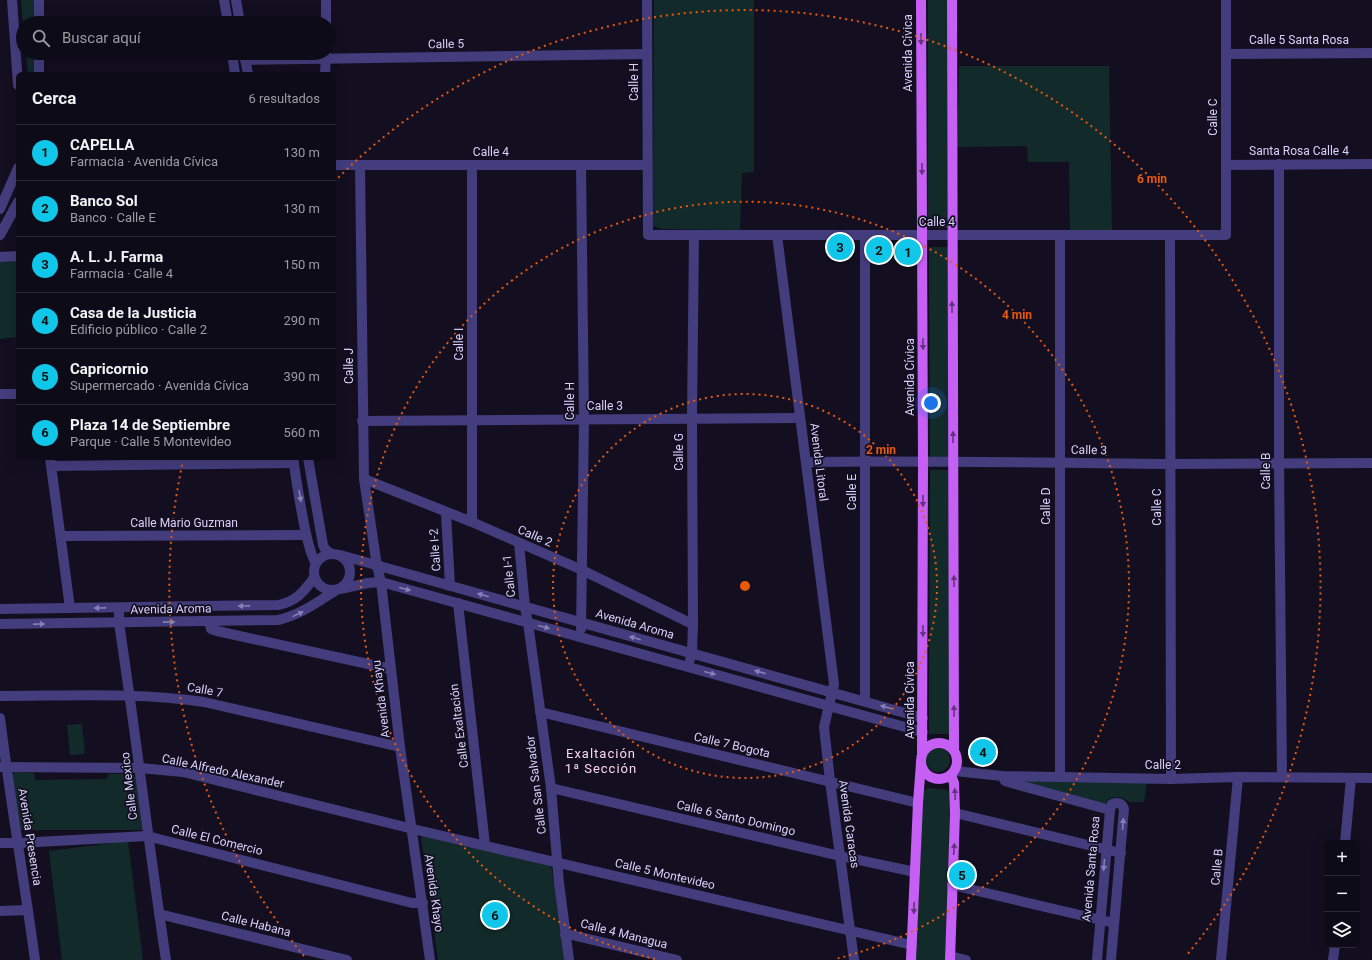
<!DOCTYPE html>
<html lang="es">
<head>
<meta charset="utf-8">
<style>
  body { margin:0; font-family:Roboto,sans-serif; background:#171422; color:#f1f3f6 }
  .controls { position:absolute; right:12px; bottom:12px; display:grid; overflow:hidden; border-radius:6px; box-shadow:0 4px 16px #0002 }
  .controls button { width:36px; height:36px; display:grid; place-items:center; padding:0; border:0; border-bottom:1px solid #2e2b38; background:#0e0b19; color:#f1f3f6; font:20px sans-serif }
  .you { position:absolute; left:931px; top:403px; width:14px; height:14px; margin:-10px; border:3px solid #fff; border-radius:50%; background:#1a73e8; box-shadow:0 0 0 6px #1a73e833 }
  .badge { display:grid; place-items:center; width:26px; height:26px; border-radius:50%; background:#10c7ea; color:#111; font-size:13px; font-weight:700 }
  .pin { position:absolute; translate:-50% -50%; border:2px solid #fff; box-shadow:0 1px 4px #0006 }
  .list { margin:0; padding:0; list-style:none }
  h2 { display:flex; justify-content:space-between; align-items:center; height:52px; margin:0; padding:0 16px; font-size:17px }
  h2 small { font-size:13px; font-weight:400; color:#9b9ba2 }
  .list li { display:grid; grid-template-columns:26px 1fr auto; gap:12px; align-items:center; box-sizing:border-box; height:56px; padding:0 16px; border-top:1px solid #2e2b38 }
  .list b { display:block; font-size:15px; white-space:nowrap }
  .list p { margin:0; font-size:13px; white-space:nowrap; color:#9b9ba2 }
  .list em { font-size:13px; font-style:normal; color:#9b9ba2 }
  .icon { flex:none; width:22px; height:22px; fill:none; stroke:currentColor; stroke-width:2; stroke-linecap:round; stroke-linejoin:round }
  .map { position:relative; flex:none; width:1372px; height:960px; overflow:hidden }
  .search { position:absolute; background:#0e0b19; box-shadow:0 4px 16px #0002; left:16px; top:16px; width:320px; height:44px; display:flex; align-items:center; gap:10px; box-sizing:border-box; padding:0 14px; border-radius:22px; color:#9b9ba2; font-size:15px }
  .panel { position:absolute; background:#0e0b19; box-shadow:0 4px 16px #0002; left:16px; top:72px; width:320px; height:388px; border-radius:6px }
  .map>svg:first-child { display:block }
  .green { fill:#122a2a }
  .lines { fill:none; stroke-linecap:round; stroke-linejoin:round }
  .minor { stroke:#433d7d; stroke-width:10 }
  .major { stroke:#c660f4; stroke-width:10 }
  .oneway { fill:#643380 }
  .oneway2 { fill:#8680b6 }
  .ring { fill:none; stroke:#e8590c; stroke-width:2; stroke-dasharray:2 4 }
  .labels { text-anchor:middle; dominant-baseline:central; stroke-width:3.5; stroke-linejoin:round; paint-order:stroke }
  .street-label { font-size:12px; fill:#d9d2fc; stroke:#130f21 }
  .neighbourhood-label { font-size:13px; letter-spacing:1px; fill:#fcd4eb; stroke:#130f21 }
  .centre { fill:#e8590c; stroke:#130f21; stroke-width:2 }
  .ring-label { font-size:12px; text-anchor:middle; font-weight:bold; fill:#e8590c; stroke:#130f21; stroke-width:3.5; stroke-linejoin:round; paint-order:stroke }
</style>
</head>
<body>
<div class="map">
<svg width="1372" height="960" viewBox="0 0 1372 960">
  <rect width="100%" height="100%" fill="#130f21"/>
  <g class="green">
    <path d="M21,0H38V23H23Z"/>
    <path d="M654,0H754V172L742,173L740,230L661,229L653,226Z"/>
    <rect x="928" y="0" width="19" height="228"/>
    <path d="M26,53H38V74H28Z"/>
    <path d="M959,66H1109L1112,230L1070,231L1069,162H1028L1027,146L957,147Z"/>
    <path d="M929,247H948L949,458H930Z"/>
    <path d="M0,259H18V337L0,339Z"/>
    <path d="M930,470H949V734H929Z"/>
    <path d="M82,724L85,754L70,755L67,725Z"/>
    <circle cx="938" cy="760" r="12"/>
    <path d="M15,772L34,773L35,780L107,779L108,774H132L137,777L144,830H21L12,776Z"/>
    <path d="M1008,780L1147,782L1144,802C1140,802 1134,803 1130,802C1121,798 1120,795 1109,799L1106,804Z"/>
    <path d="M927,788L947,790L950,794L945,960H916L923,792Z"/>
    <path d="M423,833L550,863L552,870L564,960H438L421,838Z"/>
    <path d="M128,841L143,960H62L49,851Z"/>
  </g>
  <g class="lines">
    <g class="minor">
      <path d="M12,0L18,85"/>
      <path d="M224,0L228,23"/>
      <path d="M236,0L240,23"/>
      <path d="M647,0L648,235H1226V0"/>
      <path d="M39,23V0"/>
      <path d="M326,23V0"/>
      <path d="M39,53V74"/>
      <path d="M232,53L235,74"/>
      <path d="M244,53L248,74"/>
      <path d="M1226,54L1372,53"/>
      <path d="M245,60L647,54"/>
      <path d="M325,74L326,53"/>
      <path d="M1279,164V462L1282,777"/>
      <path d="M334,165H647"/>
      <path d="M360,165L364,479L377,566L381,582L400,747L430,960"/>
      <path d="M1226,165L1372,164"/>
      <path d="M0,209L18,168"/>
      <path d="M0,235L18,202"/>
      <path d="M777,235L834,684L824,727L830,781L854,960"/>
      <path d="M865,235V701"/>
      <path d="M1170,235L1171,779"/>
      <path d="M0,257L18,256"/>
      <path d="M0,394H18"/>
      <path d="M362,421L800,418"/>
      <path d="M50,458L70,608"/>
      <path d="M293,458C296,477 306,551 316,563"/>
      <path d="M308,458L323,545L325,549L331,554"/>
      <path d="M806,462C927,460 1048,463 1169,464C1237,464 1304,463 1372,463"/>
      <path d="M51,466L294,463"/>
      <path d="M364,479L472,522L582,570L688,622L693,624"/>
      <path d="M446,513L450,586"/>
      <path d="M472,522V165"/>
      <path d="M62,536L306,535"/>
      <path d="M519,543L525,607L528,623L551,788L559,883L569,960"/>
      <circle cx="332" cy="572" r="18"/>
      <path d="M340,555L923,718"/>
      <path d="M340,589L368,583L381,582L923,732"/>
      <path d="M458,603L485,845"/>
      <path d="M119,608V623C136,735 149,848 166,960"/>
      <path d="M0,609L279,605C298,600 303,592 314,578"/>
      <path d="M209,621L211,629L217,631L391,669"/>
      <path d="M0,624L278,620C300,615 316,603 335,591"/>
      <path d="M581,629L584,420L581,165"/>
      <path d="M690,660L692,653L693,624L692,419L694,235"/>
      <path d="M0,696C68,696 137,692 204,702L400,747"/>
      <path d="M540,712L918,803"/>
      <path d="M0,718C10,799 24,879 35,960"/>
      <path d="M0,767L140,768L183,772L413,829L912,945"/>
      <path d="M955,771L1002,776L1171,779L1238,777L1372,778"/>
      <path d="M1002,776L1005,781L1008,782L1110,810"/>
      <path d="M1060,776V235"/>
      <path d="M551,788L840,856L915,872"/>
      <path d="M955,813L1121,853"/>
      <path d="M0,843H19L147,836L412,903H423"/>
      <path d="M1345,843L1351,778"/>
      <path d="M952,885L1114,923"/>
      <path d="M0,911L28,910"/>
      <path d="M159,914L347,960"/>
      <path d="M565,935H572L677,960"/>
      <path d="M950,956L966,960"/>
      <path d="M1097,960L1110,810L1112,804C1118,802 1122,803 1124,809L1111,960"/>
      <path d="M1221,960L1238,777"/>
      <path d="M1333,960L1335,945"/>
    </g>
    <g class="major">
      <path d="M921,0L923,462L922,753"/>
      <path d="M952,0L954,750"/>
      <circle cx="939" cy="761" r="18"/>
      <path d="M911,960L918,803L921,763"/>
      <path d="M950,960L955,813L954,783L951,775"/>
    </g>
  </g>
  <defs><path id="oneway-solid" d="M-6-.8H1V-3.2L6.5 0L1 3.2V.8H-6Z"/></defs>
  <g class="oneway">
    <use href="#oneway-solid" transform="translate(921 39) rotate(90)"/>
    <use href="#oneway-solid" transform="translate(922 169) rotate(90)"/>
    <use href="#oneway-solid" transform="translate(952 307) rotate(-90)"/>
    <use href="#oneway-solid" transform="translate(923 344) rotate(90)"/>
    <use href="#oneway-solid" transform="translate(953 437) rotate(-90)"/>
    <use href="#oneway-solid" transform="translate(923 501) rotate(90)"/>
    <use href="#oneway-solid" transform="translate(954 581) rotate(-90)"/>
    <use href="#oneway-solid" transform="translate(923 631) rotate(90)"/>
    <use href="#oneway-solid" transform="translate(954 711) rotate(-90)"/>
    <use href="#oneway-solid" transform="translate(955 794) rotate(-92)"/>
    <use href="#oneway-solid" transform="translate(954 849) rotate(-87)"/>
    <use href="#oneway-solid" transform="translate(914 908) rotate(93)"/>
  </g>
  <g class="oneway2">
    <use href="#oneway-solid" transform="translate(300 496) rotate(80)"/>
    <use href="#oneway-solid" transform="translate(405 589) rotate(15)"/>
    <use href="#oneway-solid" transform="translate(483 595) rotate(-164)"/>
    <use href="#oneway-solid" transform="translate(244 606) rotate(179)"/>
    <use href="#oneway-solid" transform="translate(100 608) rotate(179)"/>
    <use href="#oneway-solid" transform="translate(298 614) rotate(-26)"/>
    <use href="#oneway-solid" transform="translate(169 622) rotate(-1)"/>
    <use href="#oneway-solid" transform="translate(39 624) rotate(-1)"/>
    <use href="#oneway-solid" transform="translate(544 627) rotate(15)"/>
    <use href="#oneway-solid" transform="translate(635 638) rotate(-164)"/>
    <use href="#oneway-solid" transform="translate(760 672) rotate(-164)"/>
    <use href="#oneway-solid" transform="translate(710 673) rotate(15)"/>
    <use href="#oneway-solid" transform="translate(886 707) rotate(-164)"/>
    <use href="#oneway-solid" transform="translate(1123 824) rotate(-85)"/>
    <use href="#oneway-solid" transform="translate(1104 865) rotate(95)"/>
  </g>
  <g class="ring">
    <circle cx="745" cy="586" r="192"/>
    <path d="M655 959A384 384 0 1 1 835 959"/>
    <path d="M304 956A576 576 0 0 1 183 461M334 182A576 576 0 0 1 1186 956"/>
  </g>
  <g class="labels">
    <g class="street-label">
      <text x="1299" y="40">Calle 5 Santa Rosa</text>
      <text transform="translate(446 44) rotate(-1)">Calle 5</text>
      <text transform="translate(908 53) rotate(-90)">Avenida Cívica</text>
      <text transform="translate(634 82) rotate(-90)">Calle H</text>
      <text transform="translate(1213 117) rotate(-90)">Calle C</text>
      <text x="1299" y="151">Santa Rosa Calle 4</text>
      <text x="491" y="152">Calle 4</text>
      <text x="937" y="222">Calle 4</text>
      <text transform="translate(459 344) rotate(-90)">Calle I</text>
      <text transform="translate(349 366) rotate(-90)">Calle J</text>
      <text transform="translate(910 377) rotate(-90)">Avenida Cívica</text>
      <text transform="translate(570 401) rotate(-90)">Calle H</text>
      <text x="605" y="406">Calle 3</text>
      <text transform="translate(1089 450) rotate(1)">Calle 3</text>
      <text transform="translate(679 452) rotate(-90)">Calle G</text>
      <text transform="translate(819 462) rotate(83)">Avenida Litoral</text>
      <text transform="translate(1266 471) rotate(-90)">Calle B</text>
      <text transform="translate(852 492) rotate(-90)">Calle E</text>
      <text transform="translate(1046 506) rotate(-90)">Calle D</text>
      <text transform="translate(1157 507) rotate(-90)">Calle C</text>
      <text x="184" y="523">Calle Mario Guzman</text>
      <text transform="translate(535 536) rotate(23)">Calle 2</text>
      <text transform="translate(435 550) rotate(-94)">Calle I-2</text>
      <text transform="translate(509 576) rotate(-96)">Calle I-1</text>
      <text transform="translate(171 609) rotate(-1)">Avenida Aroma</text>
      <text transform="translate(635 624) rotate(16)">Avenida Aroma</text>
      <text transform="translate(205 690) rotate(10)">Calle 7</text>
      <text transform="translate(381 699) rotate(-97)">Avenida Khayu</text>
      <text transform="translate(910 700) rotate(-90)">Avenida Cívica</text>
      <text transform="translate(459 726) rotate(-97)">Calle Exaltación</text>
      <text transform="translate(732 745) rotate(13)">Calle 7 Bogota</text>
      <text x="1163" y="765">Calle 2</text>
      <text transform="translate(223 771) rotate(12)">Calle Alfredo Alexander</text>
      <text transform="translate(536 785) rotate(-97)">Calle San Salvador</text>
      <text transform="translate(129 786) rotate(-97)">Calle Mexico</text>
      <text transform="translate(736 818) rotate(13)">Calle 6 Santo Domingo</text>
      <text transform="translate(849 824) rotate(82)">Avenida Caracas</text>
      <text transform="translate(30 837) rotate(81)">Avenida Presencia</text>
      <text transform="translate(217 840) rotate(14)">Calle El Comercio</text>
      <text transform="translate(1217 867) rotate(-85)">Calle B</text>
      <text transform="translate(1091 869) rotate(-85)">Avenida Santa Rosa</text>
      <text transform="translate(665 874) rotate(13)">Calle 5 Montevideo</text>
      <text transform="translate(434 893) rotate(82)">Avenida Khayo</text>
      <text transform="translate(256 924) rotate(14)">Calle Habana</text>
      <text transform="translate(624 934) rotate(14)">Calle 4 Managua</text>
    </g>
    <g class="neighbourhood-label">
      <text x="601" y="753">Exaltación<tspan x="601" dy="15">1ª Sección</tspan></text>
    </g>
  </g>
  <circle cx="745" cy="586" r="6" class="centre"/>
  <g class="ring-label">
    <text x="1152" y="183">6 min</text>
    <text x="1017" y="319">4 min</text>
    <text x="881" y="454">2 min</text>
  </g>
</svg>
<div class="controls">
<button>+</button>
<button>−</button>
<button><svg class="icon" aria-label="layers" viewBox="0 0 24 24"><path d="M12 4l9 5-9 5-9-5zM3 14l9 5 9-5"/></svg></button>
</div>
<div class="you"></div>
<div class="pin badge" style="left:908px;top:252px">1</div>
<div class="pin badge" style="left:879px;top:250px">2</div>
<div class="pin badge" style="left:840px;top:247px">3</div>
<div class="pin badge" style="left:983px;top:752px">4</div>
<div class="pin badge" style="left:962px;top:875px">5</div>
<div class="pin badge" style="left:495px;top:915px">6</div>
<div class="search"><svg class="icon" aria-label="search" viewBox="0 0 24 24"><circle cx="10" cy="10" r="6"/><path d="M15 15l6 6"/></svg>Buscar aquí</div>
<section class="panel">
<h2>Cerca<small>6 resultados</small></h2>
<ul class="list">
<li><span class="badge">1</span><div><b>CAPELLA</b><p>Farmacia · Avenida Cívica</p></div><em>130 m</em></li>
<li><span class="badge">2</span><div><b>Banco Sol</b><p>Banco · Calle E</p></div><em>130 m</em></li>
<li><span class="badge">3</span><div><b>A. L. J. Farma</b><p>Farmacia · Calle 4</p></div><em>150 m</em></li>
<li><span class="badge">4</span><div><b>Casa de la Justicia</b><p>Edificio público · Calle 2</p></div><em>290 m</em></li>
<li><span class="badge">5</span><div><b>Capricornio</b><p>Supermercado · Avenida Cívica</p></div><em>390 m</em></li>
<li><span class="badge">6</span><div><b>Plaza 14 de Septiembre</b><p>Parque · Calle 5 Montevideo</p></div><em>560 m</em></li>
</ul>
</section>
</div>
</body>
</html>
